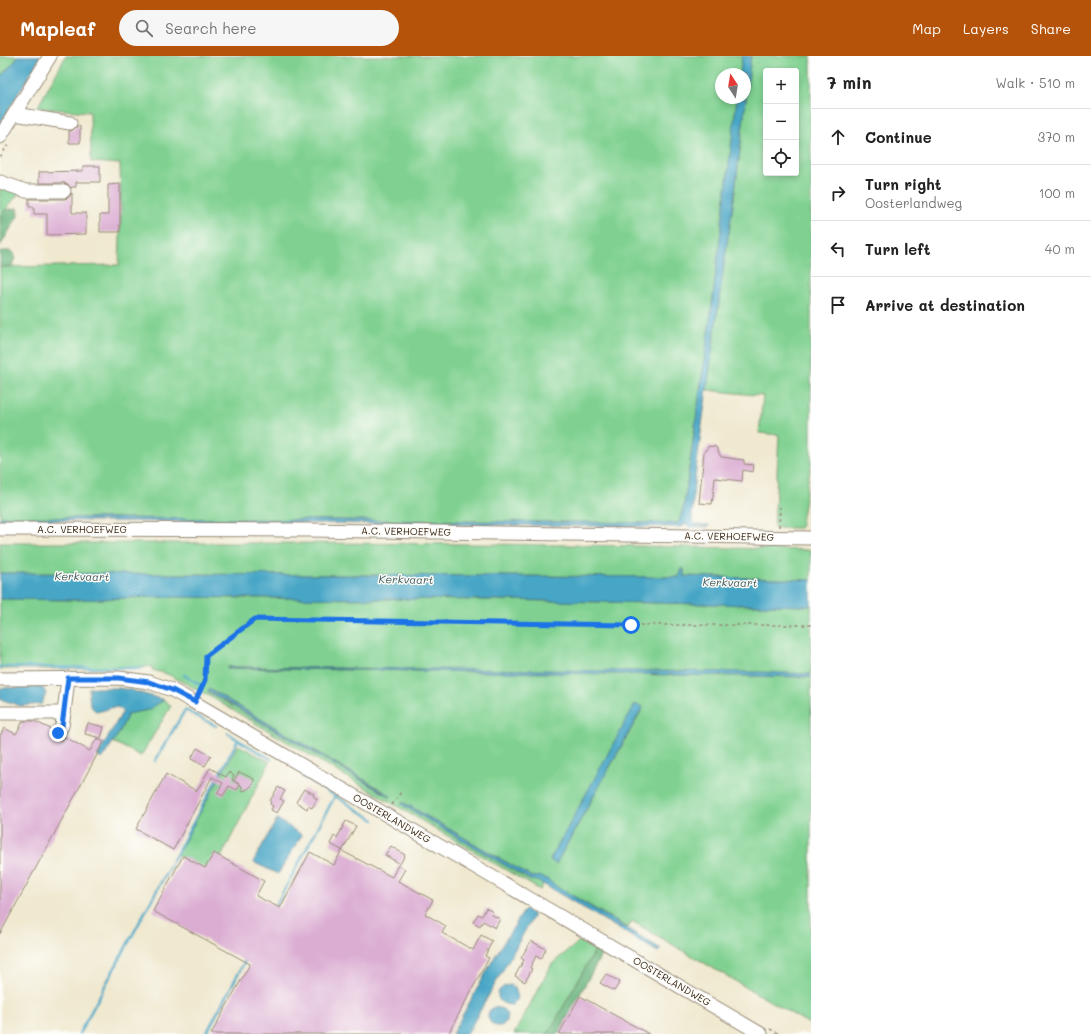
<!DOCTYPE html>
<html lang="en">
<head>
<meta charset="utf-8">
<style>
  body { margin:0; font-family:Mali,sans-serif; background:#f6f6f6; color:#222 }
  .controls { position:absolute; right:12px; top:12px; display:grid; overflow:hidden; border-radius:4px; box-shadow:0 2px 6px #0003 }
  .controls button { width:36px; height:36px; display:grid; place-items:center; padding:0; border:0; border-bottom:1px solid #e0e0e0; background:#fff; color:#222; font:20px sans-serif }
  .compass { position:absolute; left:715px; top:12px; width:36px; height:36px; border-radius:50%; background:#fff; box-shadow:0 2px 6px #0003; rotate:348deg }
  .stop { position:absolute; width:12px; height:12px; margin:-9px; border:3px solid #1a73e8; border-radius:50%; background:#fff }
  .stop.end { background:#1a73e8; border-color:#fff; box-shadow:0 1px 4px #0008 }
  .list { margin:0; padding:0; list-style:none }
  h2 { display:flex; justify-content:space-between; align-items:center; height:52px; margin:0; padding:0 16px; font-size:17px }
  h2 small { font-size:13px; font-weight:400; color:#767676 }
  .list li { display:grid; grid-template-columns:26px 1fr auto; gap:12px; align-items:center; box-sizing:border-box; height:56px; padding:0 16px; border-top:1px solid #e0e0e0 }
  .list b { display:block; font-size:15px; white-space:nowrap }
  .list p { margin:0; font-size:13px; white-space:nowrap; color:#767676 }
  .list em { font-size:13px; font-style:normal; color:#767676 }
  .icon { flex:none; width:22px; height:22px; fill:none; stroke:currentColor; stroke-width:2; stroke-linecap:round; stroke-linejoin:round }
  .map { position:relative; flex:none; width:811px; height:978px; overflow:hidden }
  header { display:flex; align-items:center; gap:24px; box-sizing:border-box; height:56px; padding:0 20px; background:#b45309; color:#fff }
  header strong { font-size:19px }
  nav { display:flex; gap:22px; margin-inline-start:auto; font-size:14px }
  .search { width:280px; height:36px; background:#f6f6f6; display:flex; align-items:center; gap:10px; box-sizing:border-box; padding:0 14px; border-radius:22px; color:#767676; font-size:15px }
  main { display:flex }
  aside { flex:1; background:#fff }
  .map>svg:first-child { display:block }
  .green { fill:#80d191; stroke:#5e7e58; fill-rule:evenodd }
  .forest { fill:#68b37b; stroke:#526e4c }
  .water { fill:#47a6c6; stroke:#416872 }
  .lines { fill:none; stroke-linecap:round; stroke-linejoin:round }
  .stream { stroke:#47a6c6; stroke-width:2.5 }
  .building { fill:#dbadd3 }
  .minor-casing { stroke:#968a77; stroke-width:15 }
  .path { stroke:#968a77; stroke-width:1.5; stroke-dasharray:3 3; stroke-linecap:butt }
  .minor { stroke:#fff; stroke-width:13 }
  .route { stroke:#1a73e8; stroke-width:5 }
  .labels { text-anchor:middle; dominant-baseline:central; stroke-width:3; stroke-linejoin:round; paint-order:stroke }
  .street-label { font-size:10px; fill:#3b2a1e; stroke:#fdfcf7 }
  .water-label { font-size:11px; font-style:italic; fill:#405c61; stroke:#fdfcf7 }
</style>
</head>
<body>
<header>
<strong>Mapleaf</strong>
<div class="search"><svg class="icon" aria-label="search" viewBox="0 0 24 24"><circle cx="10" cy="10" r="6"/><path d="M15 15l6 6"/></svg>Search here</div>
<nav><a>Map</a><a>Layers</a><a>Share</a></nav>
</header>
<main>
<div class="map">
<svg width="811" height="978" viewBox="0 0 811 978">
  <rect width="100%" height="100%" fill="#fdfcf7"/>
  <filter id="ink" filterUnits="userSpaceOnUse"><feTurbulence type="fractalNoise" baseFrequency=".025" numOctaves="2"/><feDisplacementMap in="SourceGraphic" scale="8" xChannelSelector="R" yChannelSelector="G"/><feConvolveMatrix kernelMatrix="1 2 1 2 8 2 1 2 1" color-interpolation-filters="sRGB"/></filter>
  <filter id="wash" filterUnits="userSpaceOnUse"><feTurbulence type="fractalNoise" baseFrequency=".012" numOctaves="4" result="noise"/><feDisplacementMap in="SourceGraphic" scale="16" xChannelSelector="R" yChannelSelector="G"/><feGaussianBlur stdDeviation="0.9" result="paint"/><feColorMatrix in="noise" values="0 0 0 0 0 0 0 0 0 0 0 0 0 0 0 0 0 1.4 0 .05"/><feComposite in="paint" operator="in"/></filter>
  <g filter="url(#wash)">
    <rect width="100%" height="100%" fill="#f0e9d0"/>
    <g class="green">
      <path d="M0,0H18L15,5L2,19L0,20Z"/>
      <path d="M66,0H742L740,18H721V42H737L712,249L684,449L679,466L676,467L0,461V211L119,209L121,157L120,108L91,106L90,56L37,52Z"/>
      <path d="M751,0H811V408L800,472H774L779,379L759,377L763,340L707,334L724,208L735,136ZM766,15H796V117H766Z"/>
      <path d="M0,129L20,136L5,154L0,163Z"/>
      <path d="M0,487C270,487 541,486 811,494V524L684,520V513H682L680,521L0,517Z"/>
      <path d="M152,541L500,544L811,550V618L228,611L227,612L811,621V969L632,865L628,872L553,828C545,821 543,820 532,821L403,746L401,748L529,824L537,825L543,828L540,834L202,636L167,618L152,614V610L146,611L98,613H0V543L74,544ZM209,634L220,639L382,734L390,741L208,636ZM635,649L643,652L556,808L550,804Z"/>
      <path d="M164,644L171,650L141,700L113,686L119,677L128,658L148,654Z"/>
      <path d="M238,689L270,706L220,803L207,815L177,799Z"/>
      <path d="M579,885L595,894L548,978H514L552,908C561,899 571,894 579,885Z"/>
    </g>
    <g class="forest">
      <path d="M17,152L18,157V160L0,190V163L5,154Z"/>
      <path d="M0,195H11L14,197L15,202L11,211H0Z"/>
      <path d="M595,894L602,898L558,978H548Z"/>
    </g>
    <g class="water">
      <path d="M18,0H41L0,68V20L2,19L15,5Z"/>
      <path d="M742,0H751L735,136L724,208L694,428L692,465L694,468L709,469L708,471H689V469L685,468L684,470L678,471L0,464V461L676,467L679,466L684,449L712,249L737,42H745V18H740Z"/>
      <path d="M682,513H684V520L811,524V550L500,544L152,541L74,544L0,543V517L679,521Z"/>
      <path d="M228,611L760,616L811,618V621L227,612Z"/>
      <path d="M42,631L46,637L42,648L21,650L0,643V632Z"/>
      <path d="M89,632H119L131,634L164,644L148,654L128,658L119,677L102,703L97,700L123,655L117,651C111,651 106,654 101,655C88,657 89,640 89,632Z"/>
      <path d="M209,633L220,639L391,740L390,741L208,635Z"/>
      <path d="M635,648L643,651L556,808L550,804Z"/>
      <path d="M402,746L532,821C543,820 545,821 553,828L661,893L658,896L543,828L537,825L530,824L401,748Z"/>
      <path d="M277,763L302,779L278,818L253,806Z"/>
      <path d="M525,853L534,859L467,978H452L495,900Z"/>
      <path d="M510,929L515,932C518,940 518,943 512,949C494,949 493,931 510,929Z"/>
      <path d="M494,951L503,953L507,958L506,965L502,970H496L490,966L488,961L489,955Z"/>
    </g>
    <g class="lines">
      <g class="stream">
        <path d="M0,611L142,612"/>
        <path d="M184,619L199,628"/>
        <path d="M228,677L238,684"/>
        <path d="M155,705L185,654L216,670"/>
        <path d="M303,721L335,740"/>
        <path d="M275,851L335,740L374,764"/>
        <path d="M79,978L238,684L271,703"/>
        <path d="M206,978L246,903"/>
      </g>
    </g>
    <g id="blocks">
      <g class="building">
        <path d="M77,70H80V87H69V75L73,74Z"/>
        <path d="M83,110H100V126H76V131H71V133L68,128L64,127H39V116L83,115Z"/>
        <path d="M120,128V176H100V159H108V129Z"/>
        <path d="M72,137V157H86V178L47,179V158H34V151H29V143H64L68,142Z"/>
        <path d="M709,390L716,391L721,401L744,404V408L754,409L753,416L743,414L742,425L715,422L712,448L699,447L704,396Z"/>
        <path d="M23,665H34L51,673L50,677L51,681L54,684L58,685L62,684L65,681L90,695L97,682L104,686L0,878V680L4,672L16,678Z"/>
        <path d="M88,667L104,671L101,682L85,678Z"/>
        <path d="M197,692L211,700L205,710L191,703Z"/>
        <path d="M210,712L226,721L229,716L234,720L232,724L240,729L237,734L229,730L223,740L217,737L223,727L212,721L173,794L136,773L166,718L197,735Z"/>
        <path d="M239,716L254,723L253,728L248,733L243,735L241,729L234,725Z"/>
        <path d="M278,731L285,735L280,743L284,745L277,757L271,754L273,750L270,748L271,745H270Z"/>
        <path d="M304,733L314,738L313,740L317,743L312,752L308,750L307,753L296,746Z"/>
        <path d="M346,765L356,770L342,795L392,821L398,809L405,813L398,825L433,844L425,858L446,870L442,877L473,894L481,879L492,885L485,900L489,902L448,978H211L250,908L153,855L183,800L205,812L214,797L264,825L256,840L280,852L310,796L334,809L342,794L330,788L334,780L337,782Z"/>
        <path d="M391,790L405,799L400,808L385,799Z"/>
        <path d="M486,852L493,856L492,859L500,863L495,872L483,865L480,870L473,866L478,858L482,860Z"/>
        <path d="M531,885L546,893L541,903L536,900L530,912L532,913L525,926L515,920L524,904L521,902Z"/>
        <path d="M606,918L620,926L614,935L600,927Z"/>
        <path d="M580,940L607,955L649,978H559Z"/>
      </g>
    </g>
  </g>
  <g filter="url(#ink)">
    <use href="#blocks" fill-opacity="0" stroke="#968a77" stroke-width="1"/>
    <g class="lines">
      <g class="minor-casing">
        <g id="minor">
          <path d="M15,58L70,67"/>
          <path d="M0,81L50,0"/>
          <path d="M0,126L26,135H64"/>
          <path d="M0,473L309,474L811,482"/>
          <path d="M0,623L119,622L149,626L172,634L190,644L761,978"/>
          <path d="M0,657H64L68,622"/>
          <path d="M58,677L62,670L64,657"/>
        </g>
      </g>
      <g class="path">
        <path d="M0,101L8,89"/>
        <path d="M779,471L780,451"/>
        <path d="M199,638L205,624L206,600L255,563L631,569H811"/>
        <path d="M392,749L401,736"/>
        <path d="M770,973L779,978"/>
      </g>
      <use href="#minor" class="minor"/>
    </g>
  </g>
  <g class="lines" filter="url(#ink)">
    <path class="route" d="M58,677L62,670L68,622H119L149,626L172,634L195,646L205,624L206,600L255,563L631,569"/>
  </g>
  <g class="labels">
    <g class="street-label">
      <text x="82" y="473">A.C. VERHOEFWEG</text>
      <text transform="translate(406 475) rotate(1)">A.C. VERHOEFWEG</text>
      <text transform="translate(729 480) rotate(1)">A.C. VERHOEFWEG</text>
      <text transform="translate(392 762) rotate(30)">OOSTERLANDWEG</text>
      <text transform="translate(672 925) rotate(30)">OOSTERLANDWEG</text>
    </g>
    <g class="water-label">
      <text transform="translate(82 520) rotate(1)">Kerkvaart</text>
      <text transform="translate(406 523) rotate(1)">Kerkvaart</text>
      <text transform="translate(730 526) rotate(1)">Kerkvaart</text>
    </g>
  </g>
</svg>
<div class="controls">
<button>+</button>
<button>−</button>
<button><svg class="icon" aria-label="locate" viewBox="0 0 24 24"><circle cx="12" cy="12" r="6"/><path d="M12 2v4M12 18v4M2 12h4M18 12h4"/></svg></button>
</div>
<svg class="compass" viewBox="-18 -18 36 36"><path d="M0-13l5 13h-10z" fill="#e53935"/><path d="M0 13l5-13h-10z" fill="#767676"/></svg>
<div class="stop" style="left:631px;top:569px"></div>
<div class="stop end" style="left:58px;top:677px"></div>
</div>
<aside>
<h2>7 min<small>Walk · 510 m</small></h2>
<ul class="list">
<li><svg class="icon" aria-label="ahead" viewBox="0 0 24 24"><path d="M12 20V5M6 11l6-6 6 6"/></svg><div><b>Continue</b></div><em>370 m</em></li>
<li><svg class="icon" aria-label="right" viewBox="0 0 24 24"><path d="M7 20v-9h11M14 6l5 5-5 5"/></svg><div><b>Turn right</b><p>Oosterlandweg</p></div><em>100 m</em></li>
<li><svg class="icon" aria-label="left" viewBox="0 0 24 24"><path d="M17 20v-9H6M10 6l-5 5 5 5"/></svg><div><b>Turn left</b></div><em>40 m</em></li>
<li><svg class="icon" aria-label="arrive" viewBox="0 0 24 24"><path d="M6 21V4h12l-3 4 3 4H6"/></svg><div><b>Arrive at destination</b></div></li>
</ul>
</aside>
</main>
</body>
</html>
